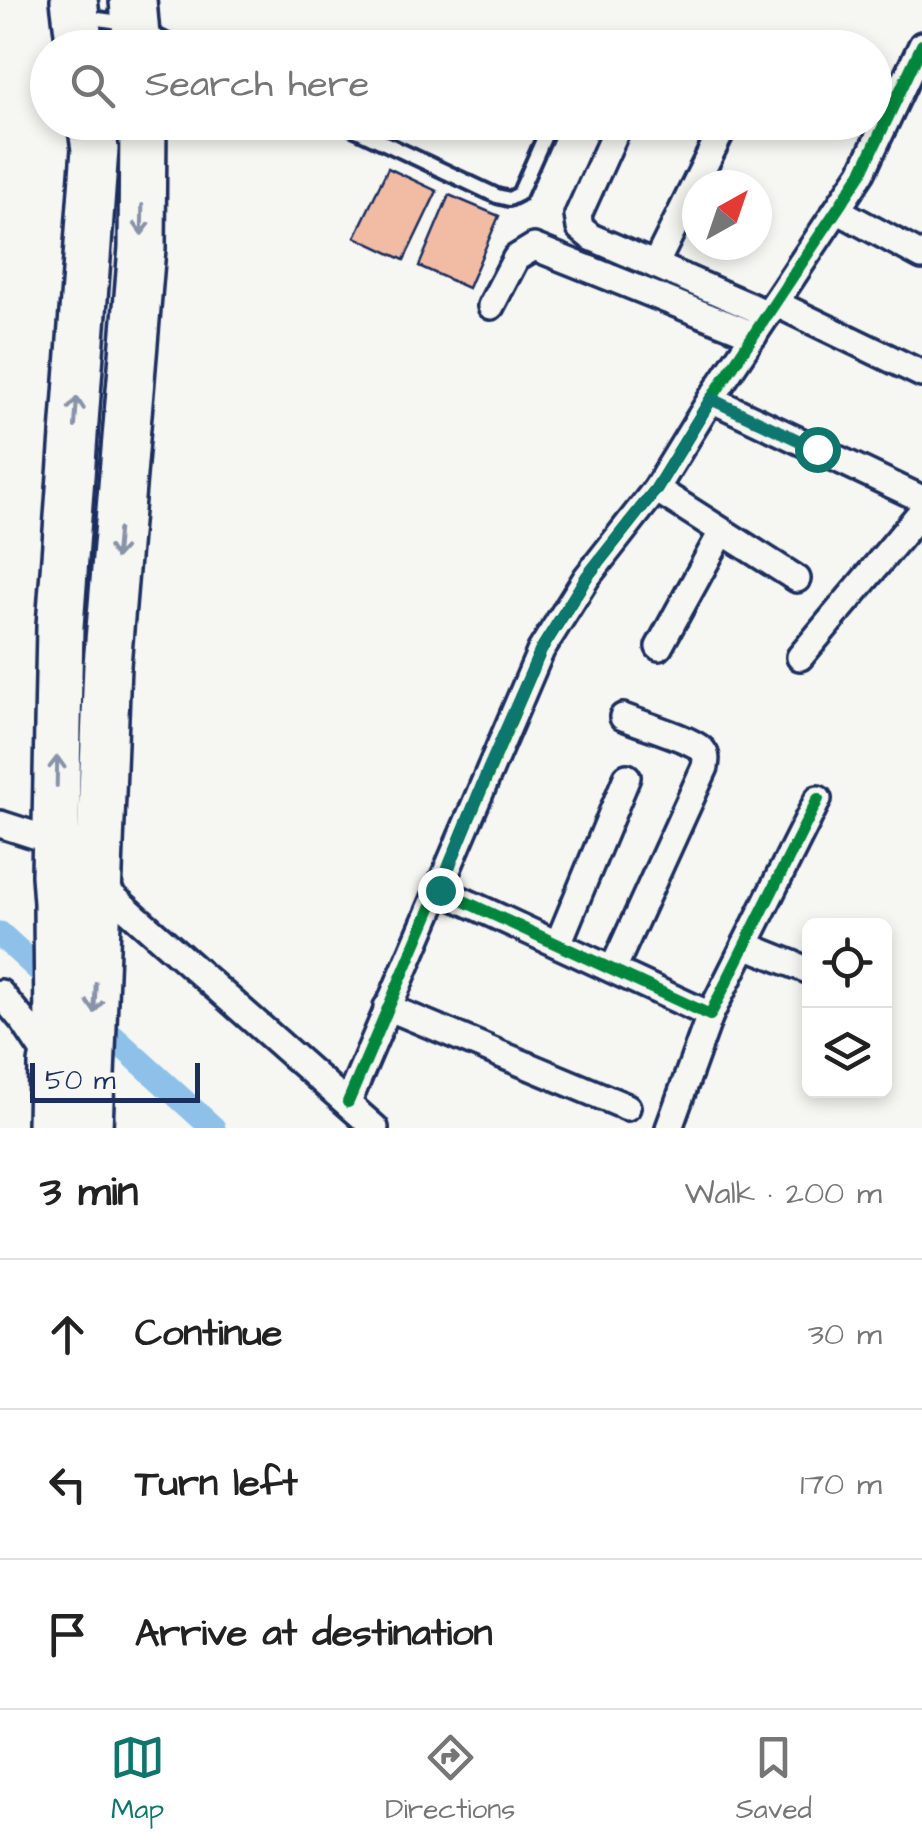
<!DOCTYPE html>
<html lang="en">
<head>
<meta charset="utf-8">
<style>
  body { margin:0; font-family:"Architects Daughter",sans-serif; background:#f2f2f2; color:#222 }
  .controls { position:absolute; right:30px; bottom:30px; display:grid; overflow:hidden; border-radius:15px; box-shadow:0 5px 15px #0003 }
  .controls button { width:90px; height:90px; display:grid; place-items:center; padding:0; border:0; border-bottom:2px solid #e0e0e0; background:#fff; color:#222; font:50px sans-serif }
  .compass { position:absolute; left:682px; top:170px; width:90px; height:90px; border-radius:50%; background:#fff; box-shadow:0 5px 15px #0003; rotate:40deg }
  .scale { position:absolute; left:30px; bottom:25px; width:170px; box-sizing:border-box; padding-left:10px; border:5px solid #1b2f5e; border-top:0; font-size:28px; line-height:35px; white-space:nowrap; color:#1b2f5e; -webkit-text-stroke:8px #f6f6f2; paint-order:stroke }
  .stop { position:absolute; width:30px; height:30px; margin:-22px; border:8px solid #0f766e; border-radius:50%; background:#fff }
  .stop.end { background:#0f766e; border-color:#fff; box-shadow:0 2px 10px #0008 }
  .list { margin:0; padding:0; list-style:none }
  h2 { display:flex; justify-content:space-between; align-items:center; height:130px; margin:0; padding:0 40px; font-size:42px }
  h2 small { font-size:32px; font-weight:400; color:#767676 }
  .list li { display:grid; grid-template-columns:65px 1fr auto; gap:30px; align-items:center; box-sizing:border-box; height:150px; padding:0 40px; border-top:2px solid #e0e0e0 }
  .list b { display:block; font-size:38px; white-space:nowrap }
  .list em { font-size:32px; font-style:normal; color:#767676 }
  .icon { flex:none; width:55px; height:55px; fill:none; stroke:currentColor; stroke-width:2; stroke-linecap:round; stroke-linejoin:round }
  .map { position:relative; flex:none; width:922px; height:1128px; overflow:hidden }
  .search { position:absolute; background:#fff; box-shadow:0 5px 15px #0003; left:30px; right:30px; top:30px; height:110px; display:flex; align-items:center; gap:25px; box-sizing:border-box; padding:0 35px; border-radius:55px; color:#767676; font-size:38px }
  .sheet { height:580px; background:#fff }
  nav { display:flex; justify-content:space-around; align-items:center; box-sizing:border-box; height:140px; border-top:2px solid #e0e0e0; background:#fff; font-size:28px; color:#767676 }
  nav a { display:grid; justify-items:center; gap:5px }
  nav .on { color:#0f766e }
  .map>svg:first-child { display:block }
  .lines { fill:none; stroke-linecap:round; stroke-linejoin:round }
  .canal { stroke:#8ec1ea; stroke-width:25 }
  .building { fill:#f1bba4; stroke:#1b2f5e; stroke-width:2.5 }
  .lane-casing { stroke:#1b2f5e; stroke-width:20 }
  .street-casing { stroke:#1b2f5e; stroke-width:32 }
  .highway-casing { stroke:#1b2f5e; stroke-width:52 }
  .lane { stroke:#f6f6f2; stroke-width:12 }
  .street { stroke:#f6f6f2; stroke-width:25 }
  .highway { stroke:#f6f6f2; stroke-width:45 }
  .cycleway-casing { stroke:#f6f6f2; stroke-width:19 }
  .cycleway { stroke:#00873e; stroke-width:12 }
  .oneway { stroke:#8892a8 }
  .route { stroke:#0f766e; stroke-width:12 }
</style>
</head>
<body>
<div class="map">
<svg width="922" height="1128" viewBox="0 0 922 1128">
  <rect width="100%" height="100%" fill="#f6f6f2"/>
  <filter id="ink" filterUnits="userSpaceOnUse"><feTurbulence type="fractalNoise" baseFrequency=".01" numOctaves="2"/><feDisplacementMap in="SourceGraphic" scale="20" xChannelSelector="R" yChannelSelector="G"/><feConvolveMatrix kernelMatrix="1 2 1 2 8 2 1 2 1" color-interpolation-filters="sRGB"/></filter>
  <g filter="url(#ink)">
    <g class="lines">
      <g class="canal">
        <path d="M0,934L58,987"/>
        <path d="M91,1017L213,1128"/>
      </g>
    </g>
    <g class="building">
      <path d="M388,168L437,191L404,260L355,237Z"/>
      <path d="M449,195L499,216L468,288L419,266Z"/>
    </g>
    <g class="lines">
      <g class="lane-casing">
        <g id="lane">
          <path d="M83,17L128,23"/>
          <path d="M146,31L180,48"/>
          <path d="M340,122L497,196L509,199L519,194L551,122"/>
        </g>
      </g>
      <g class="street-casing">
        <g id="street">
          <path d="M620,122L578,215L580,228L591,237L768,314"/>
          <path d="M837,210L922,256"/>
          <path d="M655,265L726,122"/>
          <path d="M775,303L922,374"/>
          <path d="M491,306L516,258L534,247L754,335"/>
          <path d="M711,399L922,499"/>
          <path d="M656,489L797,579"/>
          <path d="M659,647L722,532"/>
          <path d="M800,657L922,511"/>
          <path d="M0,824L56,842"/>
          <path d="M100,885L375,1128"/>
          <path d="M440,890L710,1015L818,799"/>
          <path d="M558,944L627,777"/>
          <path d="M745,945L810,971"/>
          <path d="M613,969L705,767C706,761 707,756 703,751C695,740 638,723 623,717"/>
          <path d="M0,993L24,1022L52,1064"/>
          <path d="M387,1007L627,1107"/>
          <path d="M348,1102L541,650L587,577L656,489L711,399L862,172L922,45"/>
          <path d="M669,1128L710,1015"/>
        </g>
      </g>
      <g class="highway-casing">
        <g id="highway">
          <path d="M74,0L80,48"/>
          <path d="M133,0L137,48"/>
          <path d="M51,1128L52,1064L58,1035L57,903L55,875L60,626L95,149L91,122"/>
          <path d="M89,1128L107,665L142,248L143,122"/>
        </g>
      </g>
      <use href="#lane" class="lane"/>
      <use href="#street" class="street"/>
      <use href="#highway" class="highway"/>
      <g class="cycleway-casing">
        <g id="cycleway">
          <path d="M440,890L710,1015L818,799"/>
          <path d="M348,1102L541,650L587,577L656,489L711,399L862,172L922,45"/>
        </g>
      </g>
      <use href="#cycleway" class="cycleway"/>
    </g>
    <defs><path id="oneway-shaft" d="M-6 0H5M1.5-3L5.5 0L1.5 3" fill="none" stroke-width="1.6" stroke-linecap="round" stroke-linejoin="round" transform="scale(2.5)"/></defs>
    <g class="oneway">
      <use href="#oneway-shaft" transform="translate(142 220) rotate(91)"/>
      <use href="#oneway-shaft" transform="translate(76 412) rotate(-86)"/>
      <use href="#oneway-shaft" transform="translate(117 544) rotate(95)"/>
      <use href="#oneway-shaft" transform="translate(57 771) rotate(-89)"/>
      <use href="#oneway-shaft" transform="translate(95 998) rotate(93)"/>
    </g>
  </g>
  <g class="lines" filter="url(#ink)">
    <path class="route" d="M440,890L488,770L541,650L587,576L656,489L711,399L817,449"/>
  </g>
</svg>
<div class="controls">
<button><svg class="icon" aria-label="locate" viewBox="0 0 24 24"><circle cx="12" cy="12" r="6"/><path d="M12 2v4M12 18v4M2 12h4M18 12h4"/></svg></button>
<button><svg class="icon" aria-label="layers" viewBox="0 0 24 24"><path d="M12 4l9 5-9 5-9-5zM3 14l9 5 9-5"/></svg></button>
</div>
<svg class="compass" viewBox="-18 -18 36 36"><path d="M0-13l5 13h-10z" fill="#e53935"/><path d="M0 13l5-13h-10z" fill="#767676"/></svg>
<div class="scale">50 m</div>
<div class="stop" style="left:817px;top:449px"></div>
<div class="stop end" style="left:440px;top:890px"></div>
<div class="search"><svg class="icon" aria-label="search" viewBox="0 0 24 24"><circle cx="10" cy="10" r="6"/><path d="M15 15l6 6"/></svg>Search here</div>
</div>
<section class="sheet">
<h2>3 min<small>Walk · 200 m</small></h2>
<ul class="list">
<li><svg class="icon" aria-label="ahead" viewBox="0 0 24 24"><path d="M12 20V5M6 11l6-6 6 6"/></svg><div><b>Continue</b></div><em>30 m</em></li>
<li><svg class="icon" aria-label="left" viewBox="0 0 24 24"><path d="M17 20v-9H6M10 6l-5 5 5 5"/></svg><div><b>Turn left</b></div><em>170 m</em></li>
<li><svg class="icon" aria-label="arrive" viewBox="0 0 24 24"><path d="M6 21V4h12l-3 4 3 4H6"/></svg><div><b>Arrive at destination</b></div></li>
</ul>
</section>
<nav>
<a class="on"><svg class="icon" aria-label="map" viewBox="0 0 24 24"><path d="M3 6l6-2 6 2 6-2v14l-6 2-6-2-6 2zM9 4v14M15 6v14"/></svg>Map</a>
<a><svg class="icon" aria-label="directions" viewBox="0 0 24 24"><path d="M12 3l9 9-9 9-9-9zM9 14v-3h6M13 9l2 2-2 2"/></svg>Directions</a>
<a><svg class="icon" aria-label="saved" viewBox="0 0 24 24"><path d="M7 4h10v16l-5-4-5 4z"/></svg>Saved</a>
</nav>
</body>
</html>
